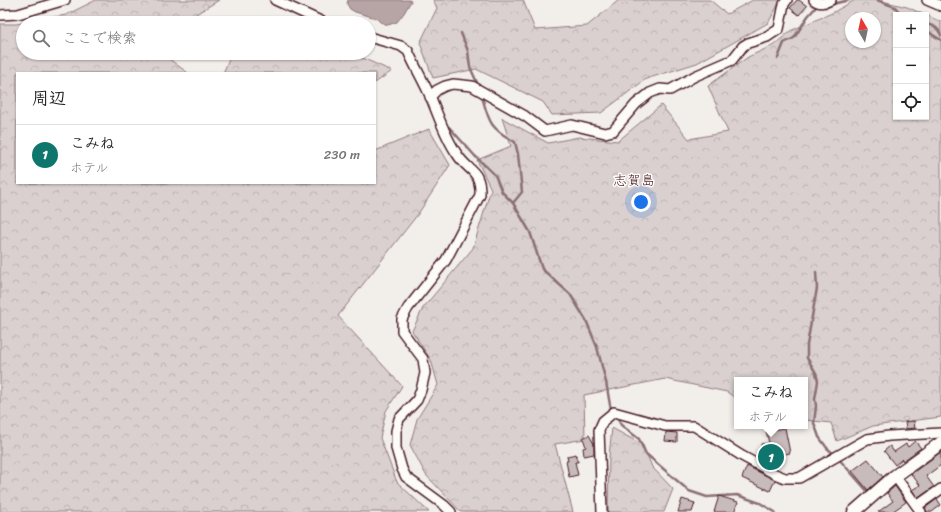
<!DOCTYPE html>
<html lang="ja">
<head>
<meta charset="utf-8">
<style>
  body { margin:0; font-family:Sriracha,"Klee One",sans-serif; background:#f2f2f2; color:#222 }
  .controls { position:absolute; right:12px; top:12px; display:grid; overflow:hidden; border-radius:0px; box-shadow:0 1px 3px #0004 }
  .controls button { width:36px; height:36px; display:grid; place-items:center; padding:0; border:0; border-bottom:1px solid #e0e0e0; background:#fff; color:#222; font:20px sans-serif }
  .compass { position:absolute; left:845px; top:12px; width:36px; height:36px; border-radius:50%; background:#fff; box-shadow:0 1px 3px #0004; rotate:351deg }
  .you { position:absolute; left:641px; top:202px; width:14px; height:14px; margin:-10px; border:3px solid #fff; border-radius:50%; background:#1a73e8; box-shadow:0 0 0 6px #1a73e833 }
  .badge { display:grid; place-items:center; width:26px; height:26px; border-radius:50%; background:#0f766e; color:#fff; font-size:13px; font-weight:700 }
  .pin { position:absolute; translate:-50% -50%; border:2px solid #fff; box-shadow:0 1px 4px #0006 }
  .popup { position:absolute; left:734px; top:377px; width:74px; height:52px; box-sizing:border-box; display:grid; place-content:center; border-radius:0px; background:#fff; filter:drop-shadow(0 1px 3px #0005); font-size:13px; white-space:nowrap; color:#767676 }
  .popup b { font-size:15px; color:#222 }
  .popup::after { content:''; position:absolute; left:50%; top:100%; margin-left:-8px; border:8px solid transparent; border-top-color:#fff }
  .list { margin:0; padding:0; list-style:none }
  h2 { display:flex; justify-content:space-between; align-items:center; height:52px; margin:0; padding:0 16px; font-size:17px }
  h2 small { font-size:13px; font-weight:400; color:#767676 }
  .list li { display:grid; grid-template-columns:26px 1fr auto; gap:12px; align-items:center; box-sizing:border-box; height:60px; padding:0 16px; border-top:1px solid #e0e0e0 }
  .list b { display:block; font-size:15px; white-space:nowrap }
  .list p { margin:0; font-size:13px; white-space:nowrap; color:#767676 }
  .list em { font-size:13px; font-style:normal; color:#767676 }
  .icon { flex:none; width:22px; height:22px; fill:none; stroke:currentColor; stroke-width:2; stroke-linecap:round; stroke-linejoin:round }
  .map { position:relative; flex:none; width:941px; height:512px; overflow:hidden }
  .search { position:absolute; background:#fff; box-shadow:0 1px 3px #0004; left:16px; top:16px; width:360px; height:44px; display:flex; align-items:center; gap:10px; box-sizing:border-box; padding:0 14px; border-radius:22px; color:#767676; font-size:15px }
  .panel { position:absolute; background:#fff; box-shadow:0 1px 3px #0004; left:16px; top:72px; width:360px; height:112px; border-radius:0px }
  .map>svg:first-child { display:block }
  .forest { fill:url(#forest-crowns); stroke:#92787d; fill-rule:evenodd }
  .water { fill:#b7a5a6; stroke:#8b6f75 }
  .lines { fill:none; stroke-linecap:round; stroke-linejoin:round }
  .stream { stroke:#8b6f75; stroke-width:2.5 }
  .building { fill:#c8bbbb; stroke:#4a1f2b }
  .minor-casing { stroke:#4a1f2b; stroke-width:12 }
  .major-casing { stroke:#4a1f2b; stroke-width:15 }
  .minor { stroke:#fdfcf7; stroke-width:9 }
  .major { stroke:#fdfcf7; stroke-width:12 }
  .labels { text-anchor:middle; dominant-baseline:central; stroke-width:3; stroke-linejoin:round; paint-order:stroke }
  .quarter-label { font-size:14px; fill:#4a1f2b; stroke:#fdfcf7 }
</style>
</head>
<body>
<div class="map">
<svg width="941" height="512" viewBox="0 0 941 512">
  <defs>
    <pattern id="forest-crowns" width="20" height="18" patternUnits="userSpaceOnUse"><rect width="20" height="18" fill="#d9d0cf"/><path d="M2 6a3 3 0 1 1 6 0M12 15a3 3 0 1 1 6 0" fill="none" stroke="#bcb2b2"/></pattern>
  </defs>
  <rect width="100%" height="100%" fill="#f2efeb"/>
  <filter id="ink" filterUnits="userSpaceOnUse"><feTurbulence type="fractalNoise" baseFrequency=".025" numOctaves="2"/><feDisplacementMap in="SourceGraphic" scale="8" xChannelSelector="R" yChannelSelector="G"/><feConvolveMatrix kernelMatrix="1 2 1 2 8 2 1 2 1" color-interpolation-filters="sRGB"/></filter>
  <g filter="url(#ink)">
    <g class="forest">
      <path d="M96,0H219L188,19L185,23H23V53H161L188,73H17V183H375V151L429,129L450,165L418,214L338,316L402,386L386,411L380,438L397,482L429,512H0V24H16L66,15Z"/>
      <path d="M433,0H523L535,30L587,26L619,0H710L727,14L753,0H781L768,23L697,63L646,79L601,113L552,115L543,102L476,69L433,78L420,43L437,8Z"/>
      <path d="M855,0H878L907,7L925,15H896V117H926V15L941,22V417L873,426L837,441L831,423L805,420V380H737V399L727,392L665,379L584,395L585,439L555,444L573,512H461L426,475L410,445L417,419L438,385L431,360L412,331L423,308L473,248L491,189L477,160L511,146L502,118L548,143L579,137L618,141L661,105L689,139L728,132L708,86L748,57L774,45L790,31L832,13ZM851,18H875V42H851Z"/>
      <path d="M232,53H351L392,71L375,83V73H223Z"/>
      <path d="M612,428L643,445L652,467L673,489L664,512H608L609,456Z"/>
    </g>
    <path class="water" d="M348,0H409L411,1L404,13L397,22L388,25L380,22L376,18L355,12L350,9L347,4Z"/>
    <g class="lines">
      <g class="stream">
        <path d="M877,0L895,7L902,15"/>
        <path d="M829,5L849,0"/>
        <path d="M926,24C934,26 938,27 941,35"/>
        <path d="M926,26L930,33L941,40"/>
        <path d="M461,33L468,51L470,67L479,87"/>
        <path d="M778,58L784,43L794,38L808,16L817,6H820"/>
        <path d="M481,93C489,121 488,127 515,142L518,154L522,192L513,203"/>
        <path d="M449,127L475,156L495,175L502,192L513,203L530,232L542,269L570,294L586,320L597,347L606,382L610,405L612,410"/>
        <path d="M816,272L817,288L807,345V358L816,373L818,381L815,399L816,406L814,423L819,437L827,448L835,455"/>
        <path d="M615,414L621,425L639,439L645,453L689,491L707,497L737,495L760,503L775,512"/>
        <path d="M838,458L869,493"/>
      </g>
    </g>
    <g class="building">
      <path d="M797,0H799L807,6L799,15L790,8Z"/>
      <path d="M914,421L915,428L906,429L905,422Z"/>
      <path d="M785,428L790,453L780,455L781,461L776,462V464L772,465L761,460L760,455H763L761,444L769,443L766,431Z"/>
      <path d="M666,432L677,433V442L665,441Z"/>
      <path d="M589,435L594,444V454L584,456L583,448L586,447L583,438Z"/>
      <path d="M915,441L921,448L903,461L902,459L895,465L884,451L890,446L894,452L906,444L908,447Z"/>
      <path d="M941,452V465L926,476L934,487L918,498L912,490L920,485L911,474Z"/>
      <path d="M576,454L578,462H575L578,475L569,477L566,461H568L567,456Z"/>
      <path d="M868,459L883,477L868,490L852,471Z"/>
      <path d="M747,466L775,480L770,491L742,478Z"/>
      <path d="M895,486L906,502L892,512H878L893,501L887,493Z"/>
      <path d="M719,496L738,502L734,512H714Z"/>
      <path d="M682,499L695,503L692,512H678Z"/>
      <path d="M937,499L941,505L932,512H927L925,508Z"/>
    </g>
    <g class="lines">
      <g class="minor-casing">
        <g id="minor">
          <path d="M275,0L325,23"/>
          <path d="M814,0C819,4 826,3 831,0"/>
          <path d="M927,0L941,6"/>
          <path d="M0,15L18,14L65,0"/>
          <path d="M369,37L401,46L408,51C415,67 424,82 431,98C439,117 445,137 457,154C468,172 481,169 480,195L446,260L408,308L402,319V331L423,359L425,373L421,390L417,400L399,419L396,431V448L402,469L406,477L444,505L451,512"/>
          <path d="M430,97L437,90L445,86L453,84L472,86L525,116L545,131L572,125L605,133L613,131L636,104L650,93L660,89L670,90L695,76L732,60L743,46L748,43L767,37L779,29L784,4L787,0"/>
          <path d="M895,476L921,512"/>
          <path d="M917,506L941,489"/>
          <path d="M602,512L599,430L603,421L614,412L665,426H694L742,456L775,474L785,478H799L867,439L889,436L941,433"/>
        </g>
      </g>
      <g class="major-casing">
        <path id="major" d="M854,512L895,476L941,443"/>
      </g>
      <use href="#minor" class="minor"/>
      <use href="#major" class="major"/>
    </g>
  </g>
  <g class="labels">
    <g class="quarter-label">
      <text x="634" y="180">志賀島</text>
    </g>
  </g>
</svg>
<div class="controls">
<button>+</button>
<button>−</button>
<button><svg class="icon" aria-label="locate" viewBox="0 0 24 24"><circle cx="12" cy="12" r="6"/><path d="M12 2v4M12 18v4M2 12h4M18 12h4"/></svg></button>
</div>
<svg class="compass" viewBox="-18 -18 36 36"><path d="M0-13l5 13h-10z" fill="#e53935"/><path d="M0 13l5-13h-10z" fill="#767676"/></svg>
<div class="you"></div>
<div class="pin badge" style="left:771px;top:457px">1</div>
<div class="popup"><b>こみね</b>ホテル</div>
<div class="search"><svg class="icon" aria-label="search" viewBox="0 0 24 24"><circle cx="10" cy="10" r="6"/><path d="M15 15l6 6"/></svg>ここで検索</div>
<section class="panel">
<h2>周辺<small></small></h2>
<ul class="list">
<li><span class="badge">1</span><div><b>こみね</b><p>ホテル</p></div><em>230 m</em></li>
</ul>
</section>
</div>
</body>
</html>
